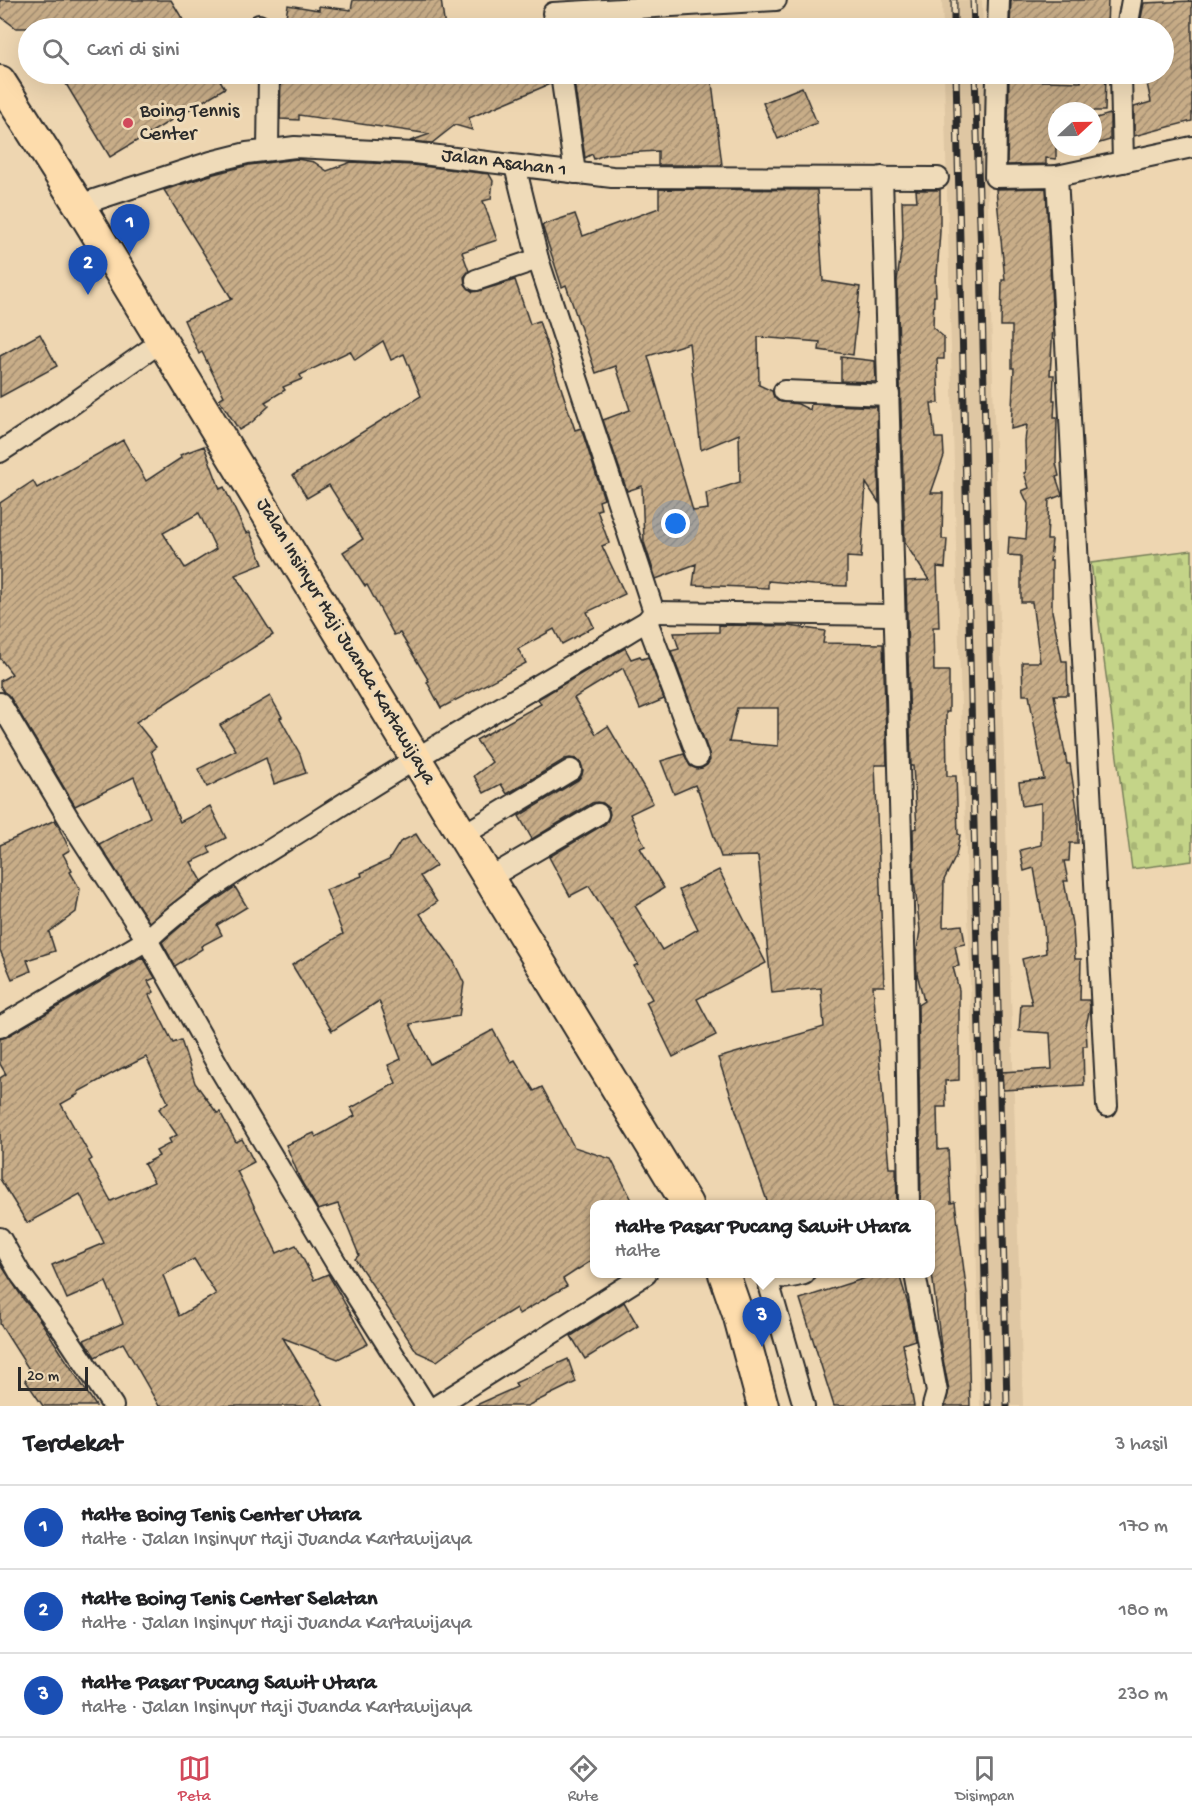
<!DOCTYPE html>
<html lang="id">
<head>
<meta charset="utf-8">
<style>
  body { margin:0; font-family:"Gochi Hand",sans-serif; background:#f6f6f6; color:#202124 }
  .compass { position:absolute; left:1048px; top:102px; width:54px; height:54px; border-radius:50%; background:#fff; box-shadow:0 6px 24px #0002; rotate:68deg }
  .scale { position:absolute; left:18px; bottom:15px; width:70px; box-sizing:border-box; padding-left:6px; border:3px solid #2b2b2b; border-top:0; font-size:16px; line-height:21px; white-space:nowrap; color:#2b2b2b; -webkit-text-stroke:4px #efdbb9; paint-order:stroke }
  .you { position:absolute; left:676px; top:524px; width:21px; height:21px; margin:-15px; border:4px solid #fff; border-radius:50%; background:#1a73e8; box-shadow:0 0 0 9px #1a73e833 }
  .badge { display:grid; place-items:center; width:39px; height:39px; border-radius:50%; background:#d1495b; color:#fff; font-size:20px; font-weight:700 }
  .pin { position:absolute; translate:-50% -50px; filter:drop-shadow(0 2px 3px #0008) }
  .pin::after { content:''; position:absolute; top:32px; width:21px; height:18px; background:inherit; clip-path:polygon(0 0,100% 0,50% 100%) }
  .popup { position:absolute; left:590px; top:1200px; width:345px; height:78px; box-sizing:border-box; display:grid; place-content:center; border-radius:12px; background:#fff; filter:drop-shadow(0 2px 4px #0005); font-size:20px; white-space:nowrap; color:#757577 }
  .popup b { font-size:22px; color:#202124 }
  .popup::after { content:''; position:absolute; left:50%; top:100%; margin-left:-12px; border:12px solid transparent; border-top-color:#fff }
  .list { margin:0; padding:0; list-style:none }
  h2 { display:flex; justify-content:space-between; align-items:center; height:78px; margin:0; padding:0 24px; font-size:26px }
  h2 small { font-size:20px; font-weight:400; color:#757577 }
  .list li { display:grid; grid-template-columns:39px 1fr auto; gap:18px; align-items:center; box-sizing:border-box; height:84px; padding:0 24px; border-top:2px solid #e0e0e0 }
  .list b { display:block; font-size:22px; white-space:nowrap }
  .list p { margin:0; font-size:20px; white-space:nowrap; color:#757577 }
  .list em { font-size:20px; font-style:normal; color:#757577 }
  .icon { flex:none; width:33px; height:33px; fill:none; stroke:currentColor; stroke-width:2; stroke-linecap:round; stroke-linejoin:round }
  .map { position:relative; flex:none; width:1192px; height:1406px; overflow:hidden }
  .search { position:absolute; background:#fff; box-shadow:0 6px 24px #0002; left:18px; right:18px; top:18px; height:66px; display:flex; align-items:center; gap:15px; box-sizing:border-box; padding:0 21px; border-radius:33px; color:#757577; font-size:22px }
  .sheet { height:330px; background:#fff }
  nav { display:flex; justify-content:space-around; align-items:center; box-sizing:border-box; height:84px; border-top:2px solid #e0e0e0; background:#fff; font-size:16px; color:#757577 }
  nav a { display:grid; justify-items:center; gap:3px }
  nav .on { color:#d1495b }
  .map>svg:first-child { display:block }
  .built { fill:#dfc7a3 }
  .cemetery { fill:url(#cemetery-stones); stroke:#78805a; stroke-width:1.5 }
  .building { fill:url(#building-hatch); stroke:#2b2b2b; stroke-width:1.5; fill-rule:evenodd }
  .lines { fill:none; stroke-linecap:round; stroke-linejoin:round }
  .street-casing { stroke:#2b2b2b; stroke-width:24 }
  .primary-casing { stroke:#2b2b2b; stroke-width:34 }
  .street { stroke:#efdbb9; stroke-width:20 }
  .primary { stroke:#fddcac; stroke-width:30 }
  .rail-casing { stroke:#2b2b2b; stroke-width:7 }
  .rail { stroke:#efdbb9; stroke-width:4.5; stroke-dasharray:14; stroke-linecap:butt }
  .poi-dot { fill:#d1495b; stroke:#efdbb9; stroke-width:2 }
  .labels { text-anchor:middle; dominant-baseline:central; stroke-width:6; stroke-linejoin:round; paint-order:stroke }
  .poi-label { font-size:20px; fill:#2b2b2b; stroke:#efdbb9; text-anchor:start }
  .street-label { font-size:20px; fill:#2b2b2b; stroke:#efdbb9 }
</style>
</head>
<body>
<div class="map">
<svg width="1192" height="1406" viewBox="0 0 1192 1406">
  <defs>
    <pattern id="cemetery-stones" width="16" height="16" patternUnits="userSpaceOnUse" patternTransform="scale(1.5)"><rect width="16" height="16" fill="#c4d488"/><path d="M2 7V4a2 2 0 0 1 4 0v3zM10 15v-3a2 2 0 0 1 4 0v3z" fill="#a9b676"/></pattern>
    <pattern id="building-hatch" width="6" height="6" patternUnits="userSpaceOnUse" patternTransform="scale(1.5)"><rect width="6" height="6" fill="#c8ad88"/><path d="M-1 1l2-2M0 6l6-6M5 7l2-2" fill="none" stroke="#a38d6f"/></pattern>
  </defs>
  <rect width="100%" height="100%" fill="#eed6b1"/>
  <filter id="ink" filterUnits="userSpaceOnUse"><feTurbulence type="fractalNoise" baseFrequency=".0167" numOctaves="2"/><feDisplacementMap in="SourceGraphic" scale="12" xChannelSelector="R" yChannelSelector="G"/><feConvolveMatrix kernelMatrix="1 2 1 2 8 2 1 2 1" color-interpolation-filters="sRGB"/></filter>
  <g filter="url(#ink)">
    <g class="built">
      <path d="M942,0H982L983,28H943Z"/>
      <path d="M944,74H984L1023,1406H980L970,974L957,585Z"/>
    </g>
    <path class="cemetery" d="M1192,550V861L1132,869L1091,563Z"/>
    <g class="building">
      <path d="M0,0H171L188,28H16L0,16Z"/>
      <path d="M353,0H441L445,28H422V23L400,22L399,28H284L288,5L319,10V6L351,10Z"/>
      <path d="M1011,0H1108L1107,28L1010,26Z"/>
      <path d="M1192,1V121L1134,136V107L1151,102L1145,74H1164V28H1139L1144,3Z"/>
      <path d="M60,74H216L225,88L110,157Z"/>
      <path d="M281,74H549L550,84L469,118L472,130L455,125L432,143L410,141L430,134L299,115V120L280,119Z"/>
      <path d="M573,74H711L722,165H658V151L607,154L594,159L592,154L585,158Z"/>
      <path d="M1081,74H1106L1105,111H1056V159L1046,158V164L1007,165L1009,80L1081,82Z"/>
      <path d="M802,87L817,123L778,139L763,103Z"/>
      <path d="M1110,114V140L1093,145V119Z"/>
      <path d="M297,159L314,162L327,171L351,162L413,165L489,174L493,181L491,199L483,201L497,240L462,252L469,271L464,277L465,284L469,289L473,292L479,291L515,280L530,324L539,321L575,430L581,428L604,499L599,501L601,509L597,510L609,543L602,546L625,594L587,612L594,627L562,644L554,629L518,649L526,663L441,708L427,682L429,681L400,633L394,635L367,585L365,586L343,552L363,539L329,485L307,498L293,475L421,396L404,354L391,360L383,341L355,360L350,351L300,375L302,379L283,387L285,390L265,402L269,406L251,423L239,430L219,399L224,396L202,352L199,354L184,320L232,299L164,190L214,174L249,165Z"/>
      <path d="M1046,188L1053,327L1050,375H1054L1053,400H1055L1054,418H1057L1056,463L1059,476L1056,477L1062,495L1049,500L1047,540H1052L1050,561H1052V611L1062,661H1067L1068,695H1054L1067,764H1070L1078,816V843H1070L1069,861H1064L1068,881H1064L1073,929L1075,959H1081L1080,1000H1089L1090,1008L1086,1026L1087,1046H1083L1084,1085L1003,1090L1002,1072L1052,1069L1050,1033L1019,1031L1021,1004H1032L1022,959L1046,953L1044,927L1034,868L1024,871L1020,850L1041,845V803L1022,806L1019,782L1044,779L1029,695H1023L1022,662H1040L1032,602H1021V556L1008,555L1009,537L1026,539L1028,504L1022,491L1029,488L1024,473L1026,472L1025,441L1027,425L1011,429L1014,368H1012V326H1001L1002,280H1005L996,189Z"/>
      <path d="M659,189L817,190L823,281L860,287L853,355L819,350L820,342L758,337L759,385L772,391L774,397L778,401L798,404L810,410L811,404L877,407L879,503L866,483L861,558L847,557V586L814,585L768,581V588L693,585L696,564L656,579L644,542L642,486L627,491L603,420L630,410L616,366L596,373L566,285L562,287L542,225L575,214L583,236L659,208ZM689,343L701,450L739,434L740,482L706,493L708,509L693,511L648,356Z"/>
      <path d="M916,190H940V231L937,275H935L936,296H934L933,328L944,337V359H937L939,403H931L935,438H943L944,456L931,493H943L942,539H947L945,568L937,567L939,627H933L934,671H949V712H946L947,776H956L958,834L960,835L956,856L944,880L943,927L962,925L965,944L955,946L959,966L953,967L959,990V1080L945,1081L946,1107H937L938,1150L948,1149L951,1203L955,1202L967,1294L970,1406H945L949,1390L942,1354L930,1257V1204H921L918,1005L924,1001L917,974L916,956L920,930L914,879L913,829L917,828L913,766H911L906,581L929,580L905,543L897,281L903,237L902,201H917Z"/>
      <path d="M40,334L57,366L0,397V356Z"/>
      <path d="M841,357L875,361L876,382L841,381Z"/>
      <path d="M123,440L146,481L181,458L180,455L204,446L220,489L224,487L246,533L250,532L263,564L235,575L273,635L136,722L156,747L151,751L180,822L210,806L226,838L208,847L211,853L191,862L202,881L149,922L99,844L150,817L134,777L75,806L10,697L4,692L0,685V681L12,674L0,658V503L33,481L37,488ZM199,513L216,549L185,568L163,533Z"/>
      <path d="M719,625L789,626L825,631L823,643L883,644L887,765H875L884,986H873L889,1168H896L897,1204H768L718,1058L824,1027L821,988L772,993L758,856L721,857L698,790H697L695,785L674,794L661,761L684,754L690,766L697,769L702,768L707,765L710,760L709,753L671,651L679,649L674,633L719,632ZM737,708H778V746L729,742Z"/>
      <path d="M625,648L631,659L640,656L642,659L648,657L664,699L640,709L623,668L574,698L596,734L608,726L653,803L630,814L645,846L640,848L664,888L635,906L662,950L698,929L679,890L719,870L766,963L697,999L716,1035L673,1057L646,1002L652,999L634,966L638,964L612,920L611,921L589,886L570,896L549,857L605,824L608,820L610,814L608,807L603,803L597,802L592,803L532,839L519,816L578,780L582,775L583,770L581,763L576,759L570,758L565,759L507,794L501,784L484,793L474,776L492,762L476,740L541,704L538,699Z"/>
      <path d="M270,696L282,717L280,718L300,754L306,773L274,784L266,758L207,787L198,769L236,750L220,725Z"/>
      <path d="M55,820L70,850L63,854L72,871L70,872L80,889L76,912L49,932L55,951L27,960L31,971L12,979L0,950V845Z"/>
      <path d="M416,834L436,866L420,876L437,902L420,914L452,958L464,983L459,1016L410,1024L430,1064L493,1030L511,1062L515,1060L534,1091L542,1087L574,1147L611,1159L634,1204H594V1259L563,1279L567,1286L519,1314L516,1308L469,1337L437,1361L417,1352L355,1259L359,1255L338,1204L318,1210L301,1181L286,1145L314,1133L316,1137L355,1116L351,1108L396,1083L388,1065L401,1059L379,1001L332,1031L292,965L343,934L326,890L362,876L361,873L389,860L400,842Z"/>
      <path d="M235,887L247,907L217,925L222,935L201,946L202,949L175,966L162,942L193,916Z"/>
      <path d="M143,957L155,978L148,981L154,992L149,995L173,1043L181,1040L195,1083L217,1113L220,1112L236,1142L242,1139L254,1162L237,1171L277,1253L296,1245L314,1280L328,1274L368,1344L338,1359L283,1338L324,1406H159L123,1343L95,1357L84,1340L123,1323L106,1282L67,1299L52,1265L104,1243L80,1194L27,1223L0,1179V1078L6,1074L0,1064V1039L6,1037ZM146,1057L168,1102L159,1109L177,1135L169,1139L171,1143L156,1151L159,1156L144,1164L154,1182L111,1201L89,1161L92,1159L61,1104L79,1094L78,1092L124,1067V1068ZM194,1259L216,1294L179,1316L163,1275Z"/>
      <path d="M0,1263L24,1300L36,1314L96,1406H43L25,1380L32,1374L0,1324Z"/>
      <path d="M878,1274H899L908,1304L915,1340L903,1344L914,1406H834L800,1299Z"/>
      <path d="M624,1302L638,1326L585,1359L571,1336Z"/>
      <path d="M568,1359L576,1382L527,1406H474L517,1387L515,1383Z"/>
    </g>
    <g class="lines">
      <g class="street-casing">
        <g id="street">
          <path d="M553,13L776,0"/>
          <path d="M259,25L261,28"/>
          <path d="M998,28L999,0"/>
          <path d="M1127,28L1132,0"/>
          <path d="M561,74L575,173"/>
          <path d="M997,74L995,177L1057,176L1192,147"/>
          <path d="M1121,74L1123,162"/>
          <path d="M268,150L269,74"/>
          <path d="M515,166L538,259L654,612L647,621L698,757"/>
          <path d="M1057,176L1107,1106"/>
          <path d="M882,177L906,1011L909,1204"/>
          <path d="M79,205L211,162L247,153L295,147L414,153L612,177L938,178"/>
          <path d="M476,280L538,259"/>
          <path d="M784,391L889,395"/>
          <path d="M0,452L64,410L162,341"/>
          <path d="M654,612L894,615"/>
          <path d="M0,703L69,819L147,940L220,1069L339,1268L426,1406"/>
          <path d="M463,835L571,770"/>
          <path d="M489,878L598,814"/>
          <path d="M0,1027L147,940C196,893 257,859 315,822C424,752 535,687 647,621"/>
          <path d="M0,1238L21,1275L64,1332L113,1406"/>
          <path d="M766,1274L804,1406"/>
          <path d="M773,1274C785,1280 792,1277 804,1274"/>
          <path d="M915,1274L937,1392L933,1406"/>
          <path d="M437,1406L646,1274"/>
        </g>
      </g>
      <g class="primary-casing">
        <g id="primary">
          <path d="M0,81L79,205L687,1204"/>
          <path d="M724,1274L739,1317L763,1406"/>
        </g>
      </g>
      <use href="#street" class="street"/>
      <use href="#primary" class="primary"/>
      <g class="rail-casing">
        <g id="rail">
          <path d="M954,0V28"/>
          <path d="M973,0L974,28"/>
          <path d="M956,74L988,1406"/>
          <path d="M975,74L981,256L1007,1406"/>
        </g>
      </g>
      <use href="#rail" class="rail"/>
    </g>
  </g>
  <circle class="poi-dot" cx="128" cy="123" r="6"/>
  <g class="labels">
    <g class="poi-label">
      <text x="140" y="112">Boing Tennis<tspan x="140" dy="23">Center</tspan></text>
    </g>
    <g class="street-label">
      <text transform="translate(504 164) rotate(7)">Jalan Asahan 1</text>
      <text transform="translate(345 642) rotate(59)">Jalan Insinyur Haji Juanda Kartawijaya</text>
    </g>
  </g>
</svg>
<svg class="compass" viewBox="-18 -18 36 36"><path d="M0-13l5 13h-10z" fill="#e53935"/><path d="M0 13l5-13h-10z" fill="#757577"/></svg>
<div class="scale">20 m</div>
<div class="you"></div>
<div class="pin badge" style="left:130px;top:254px;background:#1a4fb4">1</div>
<div class="pin badge" style="left:88px;top:295px;background:#1a4fb4">2</div>
<div class="pin badge" style="left:762px;top:1347px;background:#1a4fb4">3</div>
<div class="popup"><b>Halte Pasar Pucang Sawit Utara</b>Halte</div>
<div class="search"><svg class="icon" aria-label="search" viewBox="0 0 24 24"><circle cx="10" cy="10" r="6"/><path d="M15 15l6 6"/></svg>Cari di sini</div>
</div>
<section class="sheet">
<h2>Terdekat<small>3 hasil</small></h2>
<ul class="list">
<li><span class="badge" style="background:#1a4fb4">1</span><div><b>Halte Boing Tenis Center Utara</b><p>Halte · Jalan Insinyur Haji Juanda Kartawijaya</p></div><em>170 m</em></li>
<li><span class="badge" style="background:#1a4fb4">2</span><div><b>Halte Boing Tenis Center Selatan</b><p>Halte · Jalan Insinyur Haji Juanda Kartawijaya</p></div><em>180 m</em></li>
<li><span class="badge" style="background:#1a4fb4">3</span><div><b>Halte Pasar Pucang Sawit Utara</b><p>Halte · Jalan Insinyur Haji Juanda Kartawijaya</p></div><em>230 m</em></li>
</ul>
</section>
<nav>
<a class="on"><svg class="icon" aria-label="map" viewBox="0 0 24 24"><path d="M3 6l6-2 6 2 6-2v14l-6 2-6-2-6 2zM9 4v14M15 6v14"/></svg>Peta</a>
<a><svg class="icon" aria-label="directions" viewBox="0 0 24 24"><path d="M12 3l9 9-9 9-9-9zM9 14v-3h6M13 9l2 2-2 2"/></svg>Rute</a>
<a><svg class="icon" aria-label="saved" viewBox="0 0 24 24"><path d="M7 4h10v16l-5-4-5 4z"/></svg>Disimpan</a>
</nav>
</body>
</html>
